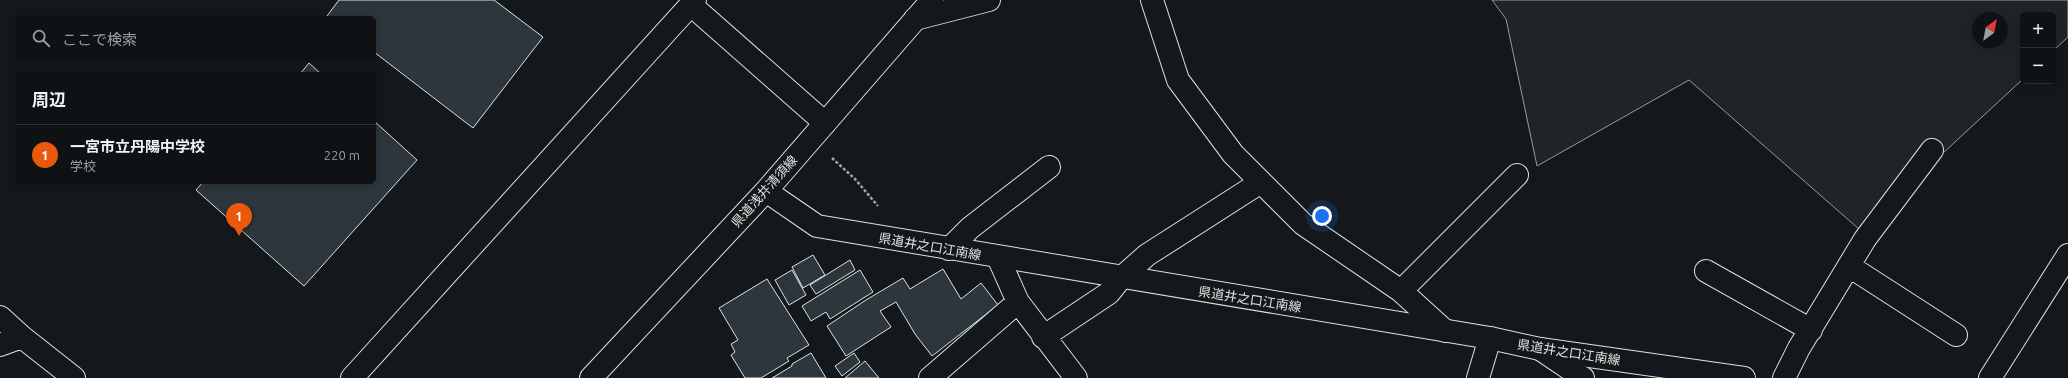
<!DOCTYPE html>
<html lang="ja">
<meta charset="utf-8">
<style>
:root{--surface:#0f1215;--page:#1d2022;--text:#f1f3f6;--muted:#9b9ea0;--line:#2f3234;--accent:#ea580c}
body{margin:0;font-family:Ubuntu,"Noto Sans JP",sans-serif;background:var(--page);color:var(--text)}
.controls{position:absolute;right:12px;top:12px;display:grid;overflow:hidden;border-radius:6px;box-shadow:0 2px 10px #0003}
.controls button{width:36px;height:36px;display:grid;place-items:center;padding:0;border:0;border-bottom:1px solid var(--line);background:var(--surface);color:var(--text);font:20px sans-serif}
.compass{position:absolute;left:1972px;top:12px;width:36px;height:36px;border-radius:50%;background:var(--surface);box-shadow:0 2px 10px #0003;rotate:32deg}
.you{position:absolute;left:1322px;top:216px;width:14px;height:14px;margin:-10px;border:3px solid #fff;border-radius:50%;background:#1a73e8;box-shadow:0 0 0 6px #1a73e833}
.badge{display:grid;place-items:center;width:26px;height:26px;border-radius:50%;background:var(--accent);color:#fff;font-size:13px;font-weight:700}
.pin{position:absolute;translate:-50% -33px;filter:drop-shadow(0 1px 2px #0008)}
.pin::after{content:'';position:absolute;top:21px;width:14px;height:12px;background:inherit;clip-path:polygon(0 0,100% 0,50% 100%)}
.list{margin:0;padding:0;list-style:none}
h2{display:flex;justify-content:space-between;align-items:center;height:52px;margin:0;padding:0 16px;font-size:17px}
h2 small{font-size:13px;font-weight:400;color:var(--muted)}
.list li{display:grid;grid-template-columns:26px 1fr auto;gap:12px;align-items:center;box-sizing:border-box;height:60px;padding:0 16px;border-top:1px solid var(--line)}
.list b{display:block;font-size:15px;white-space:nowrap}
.list p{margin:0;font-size:13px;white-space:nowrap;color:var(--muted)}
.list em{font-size:13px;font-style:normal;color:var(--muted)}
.icon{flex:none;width:22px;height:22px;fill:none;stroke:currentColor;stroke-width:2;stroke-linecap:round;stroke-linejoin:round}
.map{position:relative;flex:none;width:2068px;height:378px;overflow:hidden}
.search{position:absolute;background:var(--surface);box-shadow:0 2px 10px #0003;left:16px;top:16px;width:360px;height:44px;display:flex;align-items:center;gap:10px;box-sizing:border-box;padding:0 14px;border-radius:6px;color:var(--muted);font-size:15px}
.panel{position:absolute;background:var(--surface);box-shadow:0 2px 10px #0003;left:16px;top:72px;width:360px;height:112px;border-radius:6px}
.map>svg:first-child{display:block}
</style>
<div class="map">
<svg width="2068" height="378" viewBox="0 0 2068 378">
<rect width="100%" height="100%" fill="#14181c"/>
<path fill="#202428" stroke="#939e99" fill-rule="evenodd" d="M1492,0H2068V37L2053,51V15H2023V79L1860,230L1689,80L1537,166L1506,19ZM1978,18H2002V42H1978Z"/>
<path fill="#2c363c" stroke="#d8e6dc" d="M339,0H494L543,37L473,128L374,52V18H329L327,16Z
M309,63L321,74H300Z
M374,121L417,160L304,286L196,190L203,182H374Z
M813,255L825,275L803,288L792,267Z
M850,260L855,270L816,294L810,285Z
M943,269L961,299L981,283L998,305L932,356L915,334L896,302L880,311L891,327L846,356L827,326L866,300L903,278L910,289Z
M792,270L806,295L789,305L775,280Z
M860,270L873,292L830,319L826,312L811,321L802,306Z
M767,279L809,345L787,358L789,361L761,378H745L731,355L735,352L731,344L738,340L719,308Z
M811,353L826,378H772L792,366V364Z
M854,353L860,362L842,376L835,366Z
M865,361L879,378H845Z"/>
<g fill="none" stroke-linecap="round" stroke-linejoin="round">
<defs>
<path id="minor" d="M1152,0L1178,80L1233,154L1303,224L1401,291L1445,331
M691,5L825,123
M915,19L989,0
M949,249L970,228L1049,167
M1849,266L1956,335
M1706,271L1811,330
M1401,291L1517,175
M1018,302L1076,378
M0,317L22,337L0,345
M22,337L74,378
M1043,337L1109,293L1121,278L1147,255L1261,182
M1540,349L1583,378
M352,378L695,0
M930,378L1018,302L998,257
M1478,378L1490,338
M1784,378L1799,348L1865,239L1932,150
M1990,378L2068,255"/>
<path id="major" d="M766,191L817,226L1490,338L1540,349L1744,378
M591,378L766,191L932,0"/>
</defs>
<use href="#minor" stroke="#d8e6dc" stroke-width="24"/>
<use href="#major" stroke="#d8e6dc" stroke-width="24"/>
<path stroke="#9da8a2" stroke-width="2.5" stroke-dasharray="3 2" stroke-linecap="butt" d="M832,158L855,179L878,206"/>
<use href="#minor" stroke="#14181c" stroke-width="22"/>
<use href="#major" stroke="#14181c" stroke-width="22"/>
</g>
<g text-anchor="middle" stroke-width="3" stroke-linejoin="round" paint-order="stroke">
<g font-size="13" fill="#d8e6dc" stroke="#14181c">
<text transform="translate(764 191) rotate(-48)" y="5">県道浅井清須線</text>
<text transform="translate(930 246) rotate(10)" y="5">県道井之口江南線</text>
<text transform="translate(1250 299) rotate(9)" y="5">県道井之口江南線</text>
<text transform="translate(1569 352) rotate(9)" y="5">県道井之口江南線</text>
</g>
</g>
</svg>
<div class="controls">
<button>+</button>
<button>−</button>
</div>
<svg class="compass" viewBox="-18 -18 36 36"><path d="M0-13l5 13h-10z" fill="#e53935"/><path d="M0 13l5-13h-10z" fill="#9b9ea0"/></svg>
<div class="you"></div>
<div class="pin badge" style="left:239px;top:236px">1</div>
<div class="search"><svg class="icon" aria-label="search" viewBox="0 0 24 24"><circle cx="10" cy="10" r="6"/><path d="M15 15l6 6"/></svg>ここで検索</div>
<section class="panel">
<h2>周辺<small></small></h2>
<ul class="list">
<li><span class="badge">1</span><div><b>一宮市立丹陽中学校</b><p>学校</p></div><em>220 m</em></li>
</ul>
</section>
</div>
